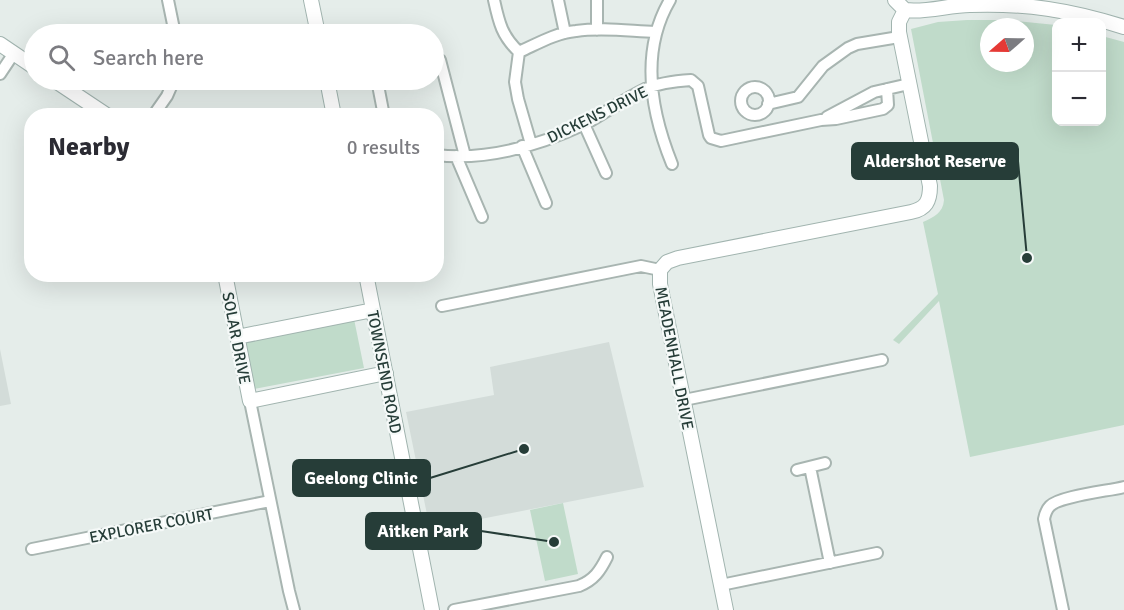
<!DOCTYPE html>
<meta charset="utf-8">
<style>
:root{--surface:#fff;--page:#f7f7f7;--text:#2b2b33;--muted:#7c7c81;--line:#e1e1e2}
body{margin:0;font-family:Signika,sans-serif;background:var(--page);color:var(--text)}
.controls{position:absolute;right:18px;top:18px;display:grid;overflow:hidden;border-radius:12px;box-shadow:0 6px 24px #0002}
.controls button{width:54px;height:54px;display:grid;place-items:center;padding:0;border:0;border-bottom:2px solid var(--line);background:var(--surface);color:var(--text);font:30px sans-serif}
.compass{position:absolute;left:980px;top:18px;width:54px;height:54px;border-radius:50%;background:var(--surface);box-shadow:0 6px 24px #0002;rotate:250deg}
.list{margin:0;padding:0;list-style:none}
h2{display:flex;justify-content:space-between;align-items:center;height:78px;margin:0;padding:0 24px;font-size:26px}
h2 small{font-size:20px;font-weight:400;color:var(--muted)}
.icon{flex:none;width:33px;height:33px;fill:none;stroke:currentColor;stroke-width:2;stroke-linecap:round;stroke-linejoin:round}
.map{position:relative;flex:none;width:1124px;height:610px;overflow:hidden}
.search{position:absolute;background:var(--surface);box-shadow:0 6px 24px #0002;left:24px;top:24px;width:420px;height:66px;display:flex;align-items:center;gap:15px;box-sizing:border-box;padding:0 21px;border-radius:33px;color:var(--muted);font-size:22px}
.panel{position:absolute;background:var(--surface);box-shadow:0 6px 24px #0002;left:24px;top:108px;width:420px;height:174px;border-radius:24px}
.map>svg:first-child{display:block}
</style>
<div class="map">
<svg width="1124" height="610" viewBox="0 0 1124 610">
<rect width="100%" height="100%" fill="#e5edea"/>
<path fill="#d3dcd9" d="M609,342L644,487L430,529L406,412L494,395L490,367Z
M0,349L11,404L0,406Z"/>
<path fill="#c0dbca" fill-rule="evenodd" d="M967,20H1005L1056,25V122H1102V36L1124,42V425L970,457L939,301L899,344L893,340L938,294L923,222C934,217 943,213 944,200L911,29L938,22ZM989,27H1025V63H989Z
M354,319L364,368L254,389L245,341Z
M563,503L578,574L545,581L530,510Z"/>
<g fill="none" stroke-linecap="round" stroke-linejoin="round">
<defs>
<path id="street" d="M168,0L175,34
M494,0C499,23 502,36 519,52
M558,0L565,33
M670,0C640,51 651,112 672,164
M597,30V0
M440,60L465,156
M0,74L14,53
M377,80L384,116
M741 101a14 14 0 1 1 28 0a14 14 0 1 1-28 0Z
M768,104L798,97L823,66L848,48L857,44L899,37
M153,116L167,96L174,80
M827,117L874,92L909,84
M584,124L606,173
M531,144L518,99L515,82L519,52C537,44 555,33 576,31C602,27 629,31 655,32
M522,146L546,203
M436,155C486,161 540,145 585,124C605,113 624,99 645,89C659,83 676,81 691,80L698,86L709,135L711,138L721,141L821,120L836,119L883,109L888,105L887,89
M456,156L482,217
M442,306L641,266L660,270
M684,400L882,360
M250,401L289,591L294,610
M810,467L830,563
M797,470L825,463
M32,549L270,501
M721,585L877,553
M454,610L579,586C594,580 600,571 607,557
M1063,610L1044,519C1045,514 1046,510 1050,506C1060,496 1108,491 1124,487"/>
<path id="secondary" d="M311,0L318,34
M895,0L905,10
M905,10C926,13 949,5 970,5C1026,3 1070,10 1124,27
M0,44L34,67
M54,80L108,116
M327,80L334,116
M225,274L250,401L386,373
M366,274L432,610
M237,337L373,310
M726,610L660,284V270L667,262L678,258L911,212C926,209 930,201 930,186L899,32V22L905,10"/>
</defs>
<use href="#street" stroke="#a8b5b1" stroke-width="14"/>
<use href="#secondary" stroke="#a1b4af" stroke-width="16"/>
<use href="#street" stroke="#fff" stroke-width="10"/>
<use href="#secondary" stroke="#fff" stroke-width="14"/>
</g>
<g text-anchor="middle" stroke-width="4.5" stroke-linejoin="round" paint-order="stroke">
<g font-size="16" fill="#263d38" stroke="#f5f9f8">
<text transform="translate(597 114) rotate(-26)" y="6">DICKENS DRIVE</text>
<text transform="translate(237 338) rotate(79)" y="6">SOLAR DRIVE</text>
<text transform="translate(675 358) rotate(79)" y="6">MEADENHALL DRIVE</text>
<text transform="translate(385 372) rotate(79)" y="6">TOWNSEND ROAD</text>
<text transform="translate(151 525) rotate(-11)" y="6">EXPLORER COURT</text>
</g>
</g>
<path fill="none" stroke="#263d38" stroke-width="2" d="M1027 258L1018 161M524 449L430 478M554 542L481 531"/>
<g fill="#263d38" stroke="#f5f9f8" stroke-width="2">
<circle cx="1027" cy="258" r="6"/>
<circle cx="524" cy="449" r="6"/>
<circle cx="554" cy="542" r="6"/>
</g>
<g fill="#263d38" stroke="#263d38" stroke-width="2">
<rect x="852" y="143" width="166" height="36" rx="6"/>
<rect x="293" y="460" width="137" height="36" rx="6"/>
<rect x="366" y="513" width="115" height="36" rx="6"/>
</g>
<g font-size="18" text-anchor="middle" font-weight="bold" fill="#fff">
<text x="935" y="167">Aldershot Reserve</text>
<text x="361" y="484">Geelong Clinic</text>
<text x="423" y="537">Aitken Park</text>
</g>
</svg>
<div class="controls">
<button>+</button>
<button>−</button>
</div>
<svg class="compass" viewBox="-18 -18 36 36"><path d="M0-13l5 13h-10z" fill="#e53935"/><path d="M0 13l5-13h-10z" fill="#7c7c81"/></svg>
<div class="search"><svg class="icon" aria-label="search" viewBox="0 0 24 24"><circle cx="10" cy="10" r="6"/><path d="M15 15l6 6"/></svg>Search here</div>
<section class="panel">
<h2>Nearby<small>0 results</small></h2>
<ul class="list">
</ul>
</section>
</div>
